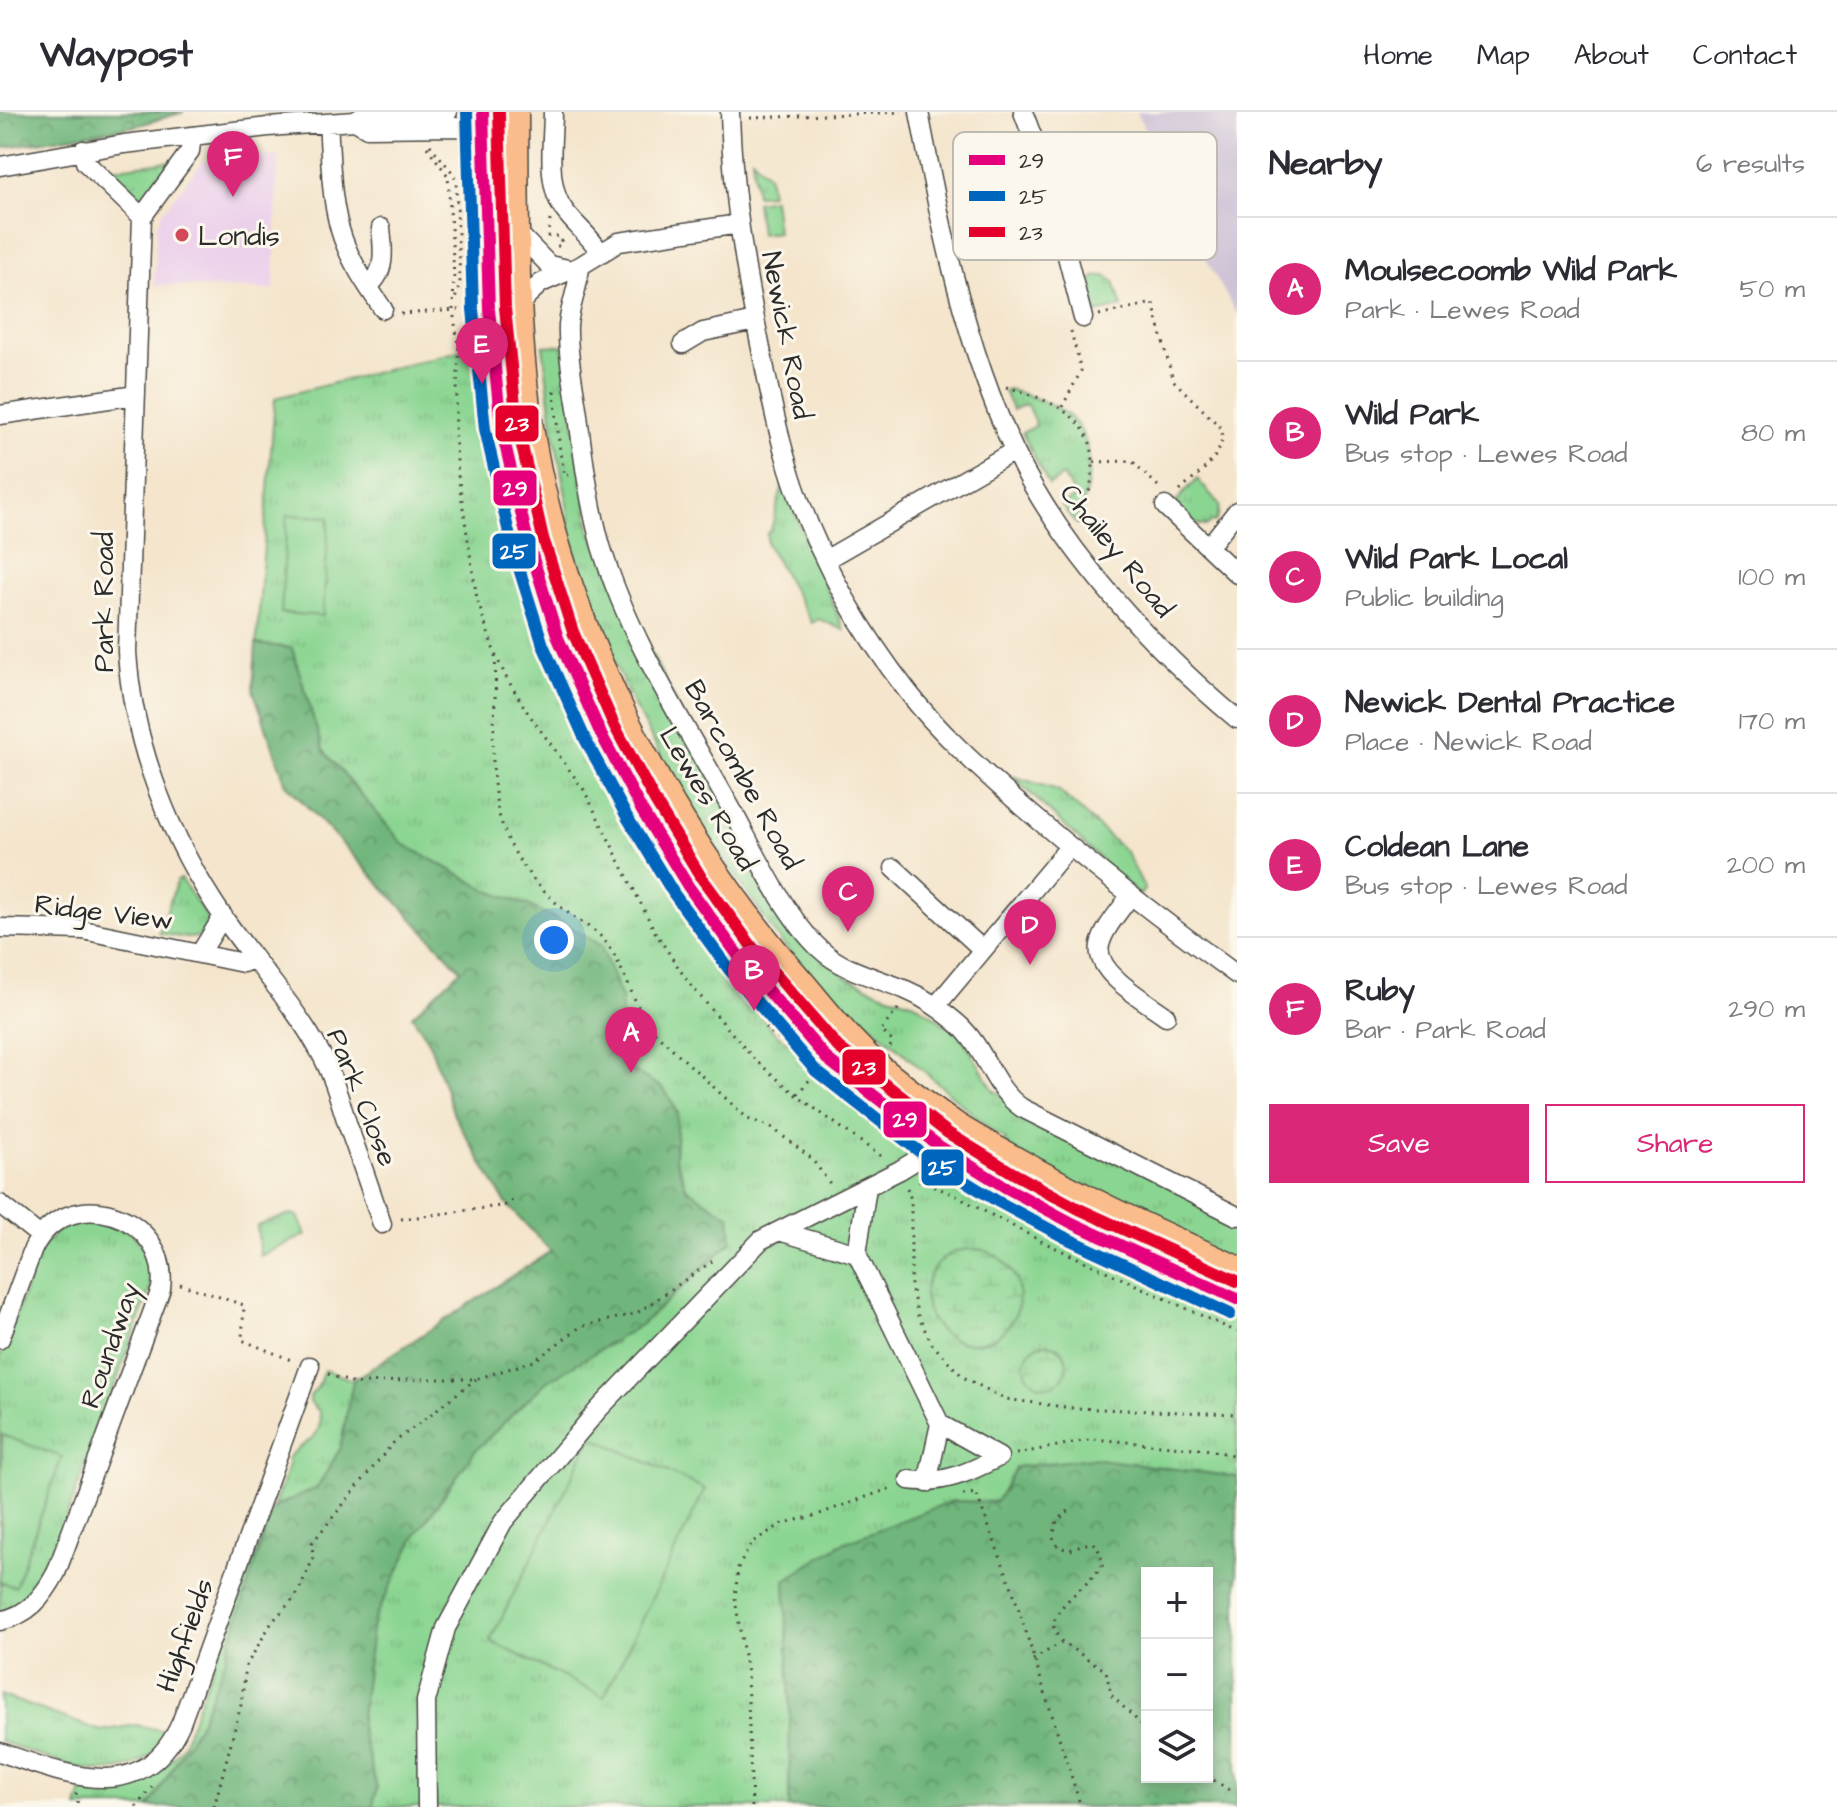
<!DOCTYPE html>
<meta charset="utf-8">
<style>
:root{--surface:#fff;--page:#f2f2f3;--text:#2b2b33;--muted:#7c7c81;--line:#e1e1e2;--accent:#db2777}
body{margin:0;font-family:"Architects Daughter",sans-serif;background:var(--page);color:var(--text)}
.controls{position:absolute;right:24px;bottom:24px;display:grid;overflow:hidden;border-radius:0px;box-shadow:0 4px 12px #0003}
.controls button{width:72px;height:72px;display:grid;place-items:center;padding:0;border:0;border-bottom:2px solid var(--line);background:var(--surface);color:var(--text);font:40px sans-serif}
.you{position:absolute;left:554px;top:828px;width:28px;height:28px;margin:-20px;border:6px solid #fff;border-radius:50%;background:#1a73e8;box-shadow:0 0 0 12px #1a73e833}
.badge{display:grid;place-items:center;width:52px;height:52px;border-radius:50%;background:var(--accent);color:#fff;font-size:26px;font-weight:700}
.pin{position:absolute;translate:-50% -66px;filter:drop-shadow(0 2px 4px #0008)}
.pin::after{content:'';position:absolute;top:42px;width:28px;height:24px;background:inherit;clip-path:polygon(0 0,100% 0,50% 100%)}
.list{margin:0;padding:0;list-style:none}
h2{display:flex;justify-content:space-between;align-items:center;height:104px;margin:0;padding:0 32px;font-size:34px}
h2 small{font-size:26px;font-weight:400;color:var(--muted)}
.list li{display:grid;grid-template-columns:52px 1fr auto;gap:24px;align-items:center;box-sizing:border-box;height:144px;padding:0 32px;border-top:2px solid var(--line)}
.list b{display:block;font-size:30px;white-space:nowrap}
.list p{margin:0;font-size:26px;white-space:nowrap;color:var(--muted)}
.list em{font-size:26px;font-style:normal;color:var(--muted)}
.actions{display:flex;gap:16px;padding:24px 32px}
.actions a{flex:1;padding:18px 0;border:2px solid var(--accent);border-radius:0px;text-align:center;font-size:28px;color:var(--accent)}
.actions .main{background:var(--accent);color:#fff}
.icon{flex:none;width:44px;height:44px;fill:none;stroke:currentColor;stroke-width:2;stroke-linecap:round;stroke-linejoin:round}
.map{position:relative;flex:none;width:1237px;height:1695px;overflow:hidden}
header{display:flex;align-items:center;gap:48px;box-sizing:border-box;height:112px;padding:0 40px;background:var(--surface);border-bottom:2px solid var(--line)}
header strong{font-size:38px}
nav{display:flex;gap:44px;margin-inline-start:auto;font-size:28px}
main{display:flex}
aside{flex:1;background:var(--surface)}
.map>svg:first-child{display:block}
</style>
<header>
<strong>Waypost</strong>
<nav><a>Home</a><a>Map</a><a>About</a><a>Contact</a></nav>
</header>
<main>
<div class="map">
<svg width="1237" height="1695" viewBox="0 0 1237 1695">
<defs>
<pattern id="grass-tufts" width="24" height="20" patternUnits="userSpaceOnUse" patternTransform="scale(2)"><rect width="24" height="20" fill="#8bd592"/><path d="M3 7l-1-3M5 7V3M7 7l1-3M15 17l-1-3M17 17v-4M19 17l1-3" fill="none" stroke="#78b77e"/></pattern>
<pattern id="forest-crowns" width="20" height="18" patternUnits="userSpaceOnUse" patternTransform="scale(2)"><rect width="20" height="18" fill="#70b67c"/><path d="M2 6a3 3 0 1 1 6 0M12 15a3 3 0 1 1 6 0" fill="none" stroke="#5c9466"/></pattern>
<pattern id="wetland-marsh" width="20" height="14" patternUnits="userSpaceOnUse" patternTransform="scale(2)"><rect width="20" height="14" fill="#8bd592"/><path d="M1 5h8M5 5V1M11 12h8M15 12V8" fill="none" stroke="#78b77e"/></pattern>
</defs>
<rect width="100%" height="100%" fill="#fbf7ec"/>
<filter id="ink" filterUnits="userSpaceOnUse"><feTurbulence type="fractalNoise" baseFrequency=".0125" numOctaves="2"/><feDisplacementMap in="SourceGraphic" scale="16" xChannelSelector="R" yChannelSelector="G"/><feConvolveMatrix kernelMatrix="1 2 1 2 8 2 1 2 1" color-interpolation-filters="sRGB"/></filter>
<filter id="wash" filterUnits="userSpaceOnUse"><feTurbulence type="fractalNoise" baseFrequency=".006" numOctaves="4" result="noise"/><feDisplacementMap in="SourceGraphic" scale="32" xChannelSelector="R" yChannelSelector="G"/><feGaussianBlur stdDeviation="1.8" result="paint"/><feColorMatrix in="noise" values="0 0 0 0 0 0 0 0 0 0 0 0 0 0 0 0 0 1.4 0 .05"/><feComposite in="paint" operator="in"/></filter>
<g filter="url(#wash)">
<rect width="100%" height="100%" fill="#f4e5cc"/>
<path fill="#ecd1eb" d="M278,43L274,178L154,173L157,110L161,108V102L202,50Z"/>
<path fill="#cbbfd5" d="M1137,0H1237V203L1188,114Z"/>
<path fill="url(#grass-tufts)" stroke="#5b805e" stroke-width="2" fill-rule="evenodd" d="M752,46L768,63L771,82L756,83Z
M176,48L146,85C128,88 116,69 104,58Z
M773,87L777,120L760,122L756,90Z
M1097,164H1105L1114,169L1122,195L1091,202C1088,187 1081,173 1097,164Z
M563,233L590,418L773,785L845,864L877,879L915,891L961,923L994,979L1237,1110V1695H77L84,1672C132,1677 150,1675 182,1635L289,1353L287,1347C303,1327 324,1331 319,1299L310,1290V1284L317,1276L324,1258L353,1268L551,1139L505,1090L455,1005L428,927L412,904L461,858L286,672L253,577L275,286L471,236L485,330L499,364L550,539L591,630L626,696L678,782L732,855L752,894L774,920L817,953L845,986L948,1079L989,1038L994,1040L1006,1028L983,1011L874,915L829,885L778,826L691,698L634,594L606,532L578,450L571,425L566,383L554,321L543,234ZM1147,1461H1207V1665H1147Z
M1008,277C1025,283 1045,288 1061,298C1100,323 1092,374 1075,411L1062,394L1076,384L1063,364L1049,373L1022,321L1036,314L1027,292L1012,298L1004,279Z
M1197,367L1220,393L1217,408L1205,414L1194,411L1174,392Z
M783,372L844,518L819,507L812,511L767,432V421L771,418Z
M1012,664L1058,678L1126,740L1145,777L1139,784Z
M181,767L209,809C204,835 178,824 159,821L177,769Z
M291,1102L298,1104L306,1123L260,1144L257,1114Z
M90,1106C100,1109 114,1110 123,1115C142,1127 153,1150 152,1172L47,1458C35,1480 24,1492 0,1500V1247L39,1139L62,1114Z
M0,1583L101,1619L137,1613L165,1619L168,1626C121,1686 58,1649 0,1629Z"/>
<path fill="url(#forest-crowns)" stroke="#4e7054" stroke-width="2" fill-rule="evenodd" d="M0,0H184L136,14L0,36Z
M256,532L292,536L323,638L403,732L489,779L528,793L564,811L601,834L622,889L619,950L664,977L678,1000L675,1045L687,1077L730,1104L732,1129L641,1213L546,1270L475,1339L416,1423L373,1510L360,1614L377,1675L373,1695H149L200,1610L223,1554L272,1396L317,1376L340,1337L353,1268L551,1139L505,1090L455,1005L428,927L412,904L461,858L286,672L253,577Z
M1091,1346L1237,1365V1695H789L790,1595L785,1468L841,1432L952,1389L996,1390L1016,1355ZM1147,1461H1207V1665H1147Z"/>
<path fill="url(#wetland-marsh)" stroke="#5b805e" stroke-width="2" d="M925 1184a47 47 0 1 1 94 0a47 47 0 1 1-94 0Z
M1025 1253a21 21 0 1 1 42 0a21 21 0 1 1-42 0Z"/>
<path fill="#8bd592" stroke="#5b805e" stroke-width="2" d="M287,403L329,405L323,504L281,501Z
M2,1323L62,1345L15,1475L0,1470Z
M592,1325L705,1377L604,1585L490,1529Z"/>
</g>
<g filter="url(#ink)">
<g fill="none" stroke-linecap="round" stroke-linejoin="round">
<defs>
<path id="minor" d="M553,0C553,30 545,72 564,98C575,113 590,124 600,140
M730,0C732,75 743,148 758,222C766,261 773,301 784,340C808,427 852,508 908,580C938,619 977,654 1014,687C1086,750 1160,807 1237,863
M919,0C940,112 965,234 1014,338C1061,437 1153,537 1237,607
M1023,0L1044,55L1083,206
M355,9L367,16L455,15L516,17
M328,11C331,49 330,91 343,127C352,152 368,175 383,197
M192,24L190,39L142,105L127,540C133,634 171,729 224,806C255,851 294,892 320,940C333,963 340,989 348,1014C360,1047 371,1079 382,1112
M83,38L85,50L142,105
M0,54L124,32L268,15L355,9L368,1L448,0
M517,120L549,153L568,157
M580,154C579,174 570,193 568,213C567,243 574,274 578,303C583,347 589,391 601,434C628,524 681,607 727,689C753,735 782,801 820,837C843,859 878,866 906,878C925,886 942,898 957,911C987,937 991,975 1022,996L1237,1104
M368,174C387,161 383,136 381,116
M520,197L527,184L541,171L580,154L619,130L739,112
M683,232L703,220L755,209
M0,303L136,283
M1165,394L1237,462
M1210,433L1237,399
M825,448L1014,339
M894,756L983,838
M1130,784C1120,799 1104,816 1100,833C1094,861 1146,889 1166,904
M0,816L83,818L243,851L254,846
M201,840L223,804
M936,894L1069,735
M0,1092L40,1124
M779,1119L857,1142L940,1312
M857,1142L867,1075
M0,1227L33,1137C66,1068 171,1102 161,1177L56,1461C43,1485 29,1503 0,1509
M909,1368C942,1373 970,1360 999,1345L940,1312L927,1371
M0,1640C69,1664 143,1695 181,1611L310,1254
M427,1695L426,1589L446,1516L503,1410L598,1298L761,1128L900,1058L939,1034L945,1027"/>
<path id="major" d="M483,0L489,197L501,315L528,430L558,526L600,620L641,697L688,774L740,846L827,947L939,1034L1005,1075L1072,1111L1237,1187
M516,0C517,100 515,202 529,302C559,510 666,715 804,872C827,899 851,930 879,954C903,974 929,993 955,1012C973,1024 993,1034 1012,1045C1085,1087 1161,1121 1237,1156"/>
</defs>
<use href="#minor" stroke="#494743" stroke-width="21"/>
<use href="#major" stroke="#494743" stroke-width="27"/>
<path stroke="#494743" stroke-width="3" stroke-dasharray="2 6" stroke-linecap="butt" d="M750,6L902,0
M430,33L452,60L456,69L460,172L455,187
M427,35L448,64L454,164L453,198L459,239L455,321L458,363L477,487L495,542L506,565L528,601L584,678L655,820L688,870L754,947L796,983L882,1045
M550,108L548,124L561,125V134H556
M401,202L470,197
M1099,203L1153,191L1173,268L1221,316C1229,342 1196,363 1179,380
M1006,275C1086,297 1113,329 1078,411
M554,279L560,340L565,364L568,363
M1062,295L1081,259L1071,219
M1094,350L1132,349L1160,376
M495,544C498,594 487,648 498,698C508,742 539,780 575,806C587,814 600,821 608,833C625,859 633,889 649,915L748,1007L771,1015L811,1046L831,1073
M769,910L764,914L783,931
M890,935L893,930L881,918L899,896
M797,982L813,964
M919,1068L952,1082L1041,1129L1237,1220
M907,1076L911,1087V1175L918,1204L932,1232L963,1265L1005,1287L1072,1296L1237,1302
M401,1107L507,1093L513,1087
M180,1172L244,1193L242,1228L291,1248
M328,1262L354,1272L423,1267H476L534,1249L580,1215L637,1201L714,1148
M1016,1342L1093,1327L1205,1337L1237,1344
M963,1383L976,1381L1011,1473L1081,1695
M1062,1530C1057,1523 1051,1516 1055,1507C1061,1489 1091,1471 1102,1454L1101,1443L1095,1432H1083L1070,1438L1058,1435L1053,1425L1057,1409L1073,1395
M1033,1548L1062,1530L1106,1559L1111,1583L1143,1614H1147
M1207,1664L1231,1679
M76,1681L78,1695
M136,1695L156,1670
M214,1695L241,1593L246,1554L272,1510L296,1484L313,1447L312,1431L392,1332L476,1267
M752,1695L747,1562L735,1487L738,1456L752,1430L784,1411L814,1404L891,1376"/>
<use href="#minor" stroke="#fff" stroke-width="18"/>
<use href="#major" stroke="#f9bc8a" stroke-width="24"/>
<defs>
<path id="bus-1" d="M483,0L489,197L501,315L528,430L558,526L600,620L641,697L688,774L740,846L827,947L939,1034L1005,1075L1072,1111L1237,1187"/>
<path id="bus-2" d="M467,0L473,197L485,317L512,434L543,533L585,627L627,705L674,782L728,856L816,959L929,1047L997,1089L1064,1125L1230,1202"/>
<path id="bus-3" d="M499,0L505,196L517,312L543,426L573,520L614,613L655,689L701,765L753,836L838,935L948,1021L1013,1061L1079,1097L1237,1169"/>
</defs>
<use href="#bus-1" stroke="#fbf7ec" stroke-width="18"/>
<use href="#bus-2" stroke="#fbf7ec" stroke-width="18"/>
<use href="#bus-3" stroke="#fbf7ec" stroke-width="18"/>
<use href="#bus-1" stroke="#e5007d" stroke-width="12"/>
<use href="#bus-2" stroke="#0065bd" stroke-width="12"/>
<use href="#bus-3" stroke="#e4002b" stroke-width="12"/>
</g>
</g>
<circle fill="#d1495b" stroke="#fbf7ec" stroke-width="3" cx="182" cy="123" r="8"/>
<g text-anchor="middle" stroke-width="6" stroke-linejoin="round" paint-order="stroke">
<g font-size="28" fill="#2b2b2b" stroke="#fbf7ec" text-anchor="start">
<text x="198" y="133">Londis</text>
</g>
<g font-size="28" fill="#2b2b2b" stroke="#fbf7ec">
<text transform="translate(788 223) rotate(79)" y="10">Newick Road</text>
<text transform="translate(1118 438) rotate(51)" y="10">Chailey Road</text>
<text transform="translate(103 490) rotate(-90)" y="10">Park Road</text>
<text transform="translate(744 662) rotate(61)" y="10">Barcombe Road</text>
<text transform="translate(709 686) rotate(59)" y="10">Lewes Road</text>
<text transform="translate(104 799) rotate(7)" y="10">Ridge View</text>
<text transform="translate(363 985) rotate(68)" y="10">Park Close</text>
<text transform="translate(109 1233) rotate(-71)" y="10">Roundway</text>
<text transform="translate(184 1523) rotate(-70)" y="10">Highfields</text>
</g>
</g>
<rect x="953" y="20" width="264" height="128" rx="12" fill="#fbf7ec" stroke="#bdbab2" stroke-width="2"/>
<rect x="969" y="43" width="36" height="10" fill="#e5007d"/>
<rect x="969" y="79" width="36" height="10" fill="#0065bd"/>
<rect x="969" y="115" width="36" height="10" fill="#e4002b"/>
<g font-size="22" fill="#2b2b2b">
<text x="1019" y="56">29</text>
<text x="1019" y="92">25</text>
<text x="1019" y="128">23</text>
</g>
<g stroke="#fbf7ec" stroke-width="3">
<rect x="494" y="292" width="46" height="39" rx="8" fill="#e4002b"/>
<rect x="492" y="357" width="46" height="38" rx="8" fill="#e5007d"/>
<rect x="491" y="420" width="46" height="38" rx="8" fill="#0065bd"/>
<rect x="841" y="936" width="46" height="38" rx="8" fill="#e4002b"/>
<rect x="882" y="988" width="46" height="39" rx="8" fill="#e5007d"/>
<rect x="920" y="1036" width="45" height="39" rx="8" fill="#0065bd"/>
</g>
<g font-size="22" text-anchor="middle" font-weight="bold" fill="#fff">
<text x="517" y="319">23</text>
<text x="515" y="384">29</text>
<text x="514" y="447">25</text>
<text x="864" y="963">23</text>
<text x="905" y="1015">29</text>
<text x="942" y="1063">25</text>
</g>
</svg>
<div class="controls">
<button>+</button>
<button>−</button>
<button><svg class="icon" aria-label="layers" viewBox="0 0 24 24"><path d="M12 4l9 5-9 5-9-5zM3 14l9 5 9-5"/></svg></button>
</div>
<div class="you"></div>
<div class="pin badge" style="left:631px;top:961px">A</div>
<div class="pin badge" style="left:754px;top:899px">B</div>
<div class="pin badge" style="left:848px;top:820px">C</div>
<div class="pin badge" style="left:1030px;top:853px">D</div>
<div class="pin badge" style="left:482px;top:272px">E</div>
<div class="pin badge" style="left:233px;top:85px">F</div>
</div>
<aside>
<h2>Nearby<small>6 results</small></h2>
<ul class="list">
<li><span class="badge">A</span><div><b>Moulsecoomb Wild Park</b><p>Park · Lewes Road</p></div><em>50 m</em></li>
<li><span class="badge">B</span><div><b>Wild Park</b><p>Bus stop · Lewes Road</p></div><em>80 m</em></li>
<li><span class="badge">C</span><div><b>Wild Park Local</b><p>Public building</p></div><em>100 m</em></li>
<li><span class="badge">D</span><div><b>Newick Dental Practice</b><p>Place · Newick Road</p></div><em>170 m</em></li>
<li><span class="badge">E</span><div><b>Coldean Lane</b><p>Bus stop · Lewes Road</p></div><em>200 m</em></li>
<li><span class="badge">F</span><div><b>Ruby</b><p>Bar · Park Road</p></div><em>290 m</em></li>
</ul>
<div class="actions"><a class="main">Save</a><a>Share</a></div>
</aside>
</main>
